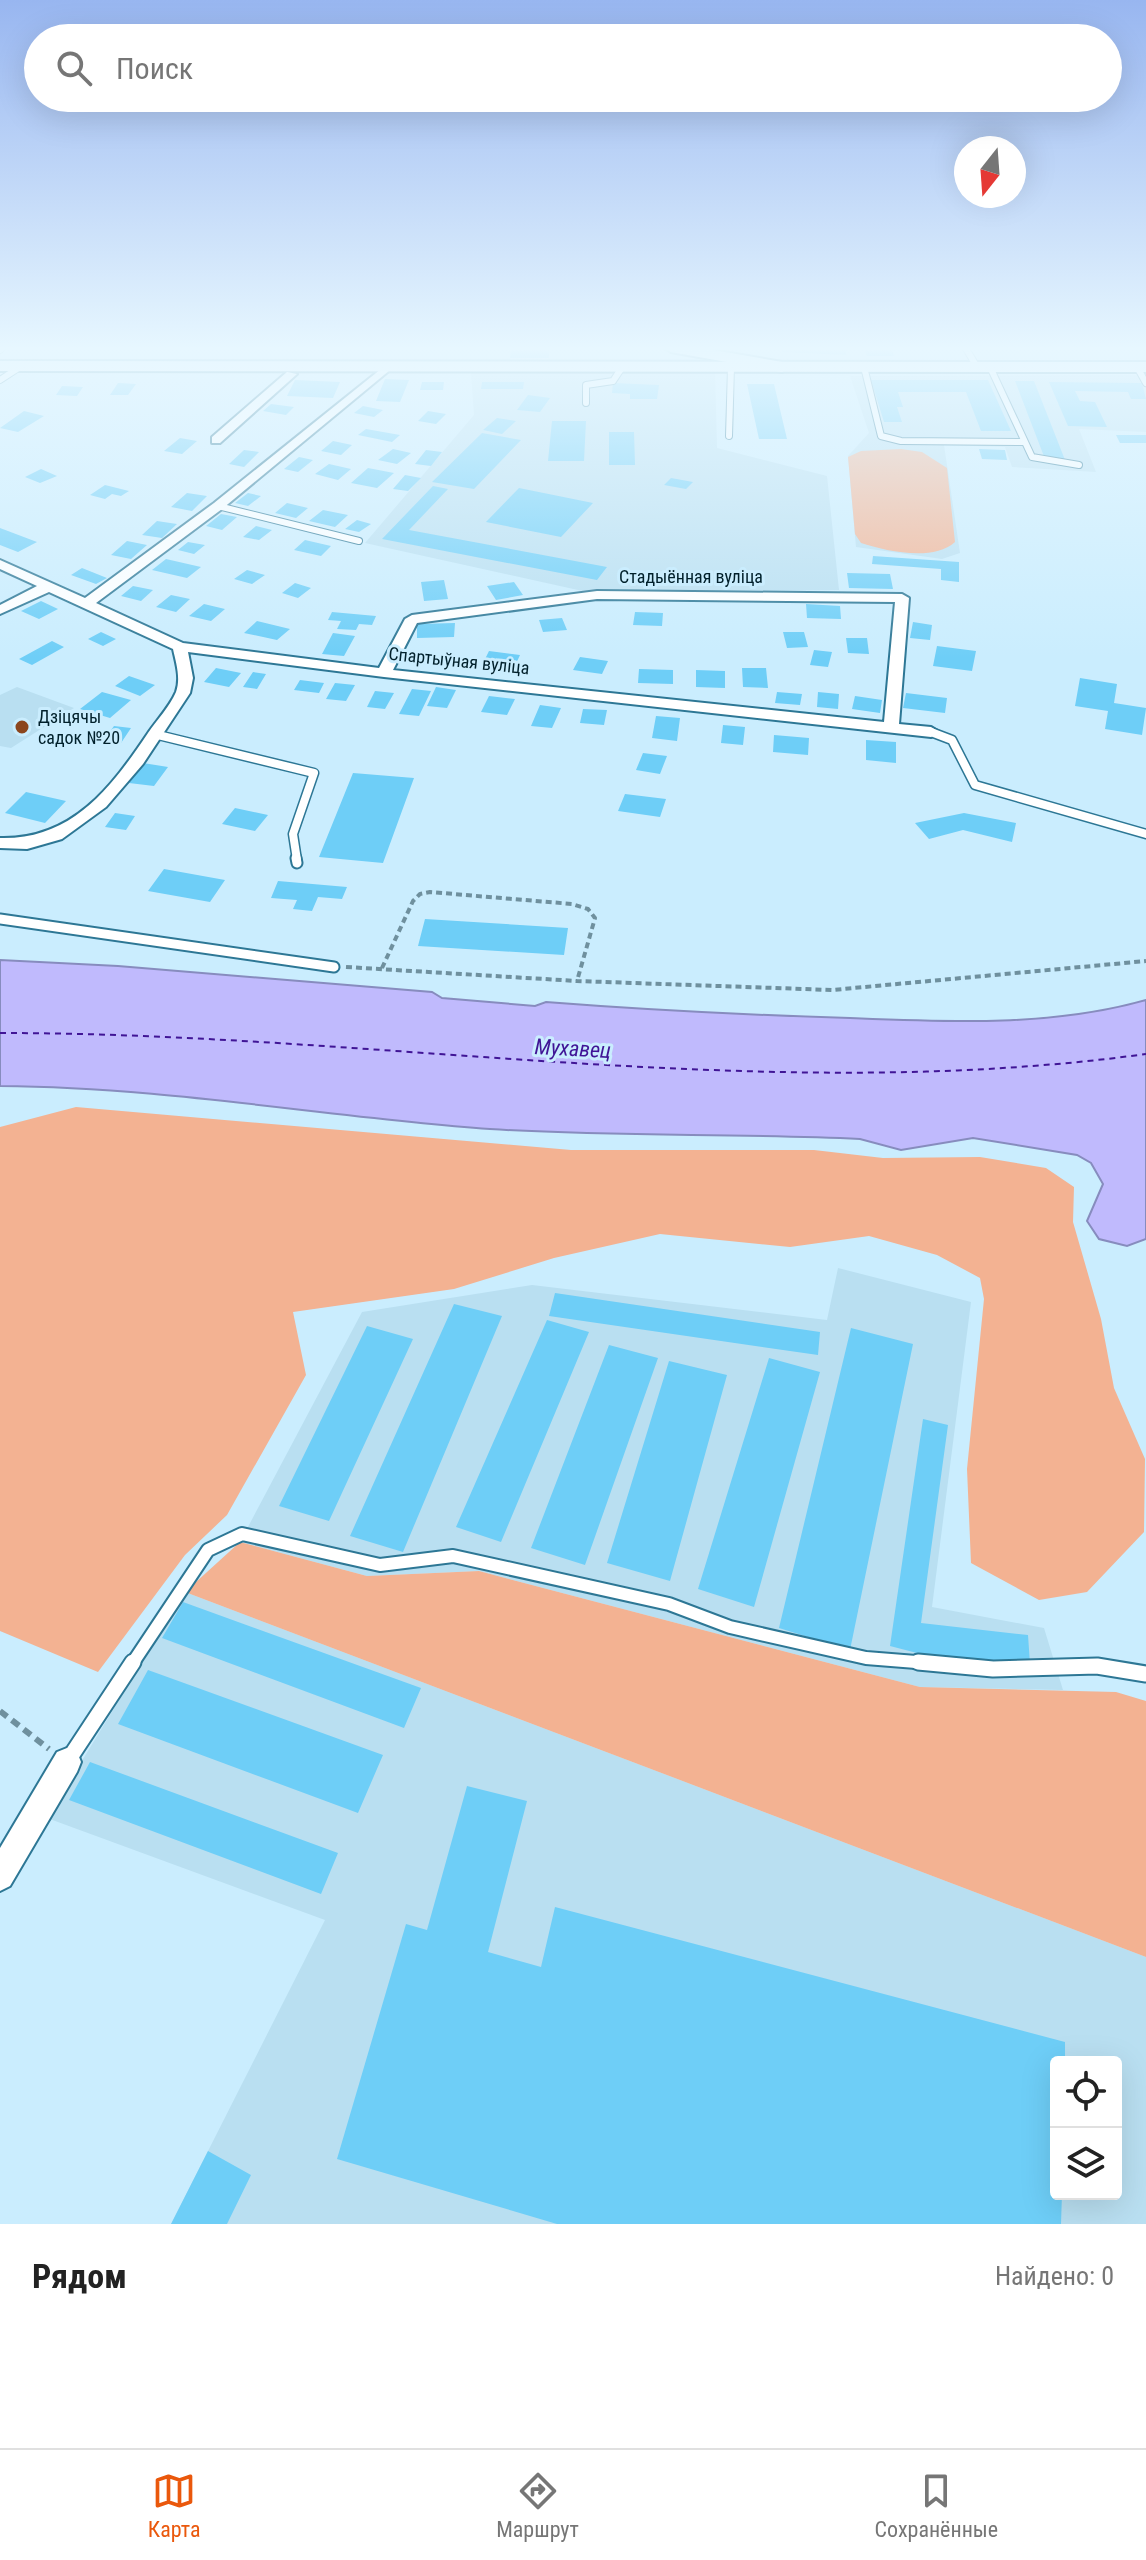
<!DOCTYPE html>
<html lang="ru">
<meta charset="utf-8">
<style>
:root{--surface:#fff;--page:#f6f6f6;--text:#222;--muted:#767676;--line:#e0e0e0;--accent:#ea580c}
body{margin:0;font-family:"Roboto Condensed",sans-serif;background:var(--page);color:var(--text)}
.controls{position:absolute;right:24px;bottom:24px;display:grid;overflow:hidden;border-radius:8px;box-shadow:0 8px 32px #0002}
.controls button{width:72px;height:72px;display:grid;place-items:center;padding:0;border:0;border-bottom:2px solid var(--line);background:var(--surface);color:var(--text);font:40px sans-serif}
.compass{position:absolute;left:954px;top:136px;width:72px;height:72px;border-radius:50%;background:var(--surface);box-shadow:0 8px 32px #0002;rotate:197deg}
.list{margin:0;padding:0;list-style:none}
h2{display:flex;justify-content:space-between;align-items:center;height:104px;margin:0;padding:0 32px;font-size:34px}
h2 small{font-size:26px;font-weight:400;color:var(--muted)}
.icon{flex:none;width:44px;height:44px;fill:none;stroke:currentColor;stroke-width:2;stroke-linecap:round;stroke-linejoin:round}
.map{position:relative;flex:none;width:1146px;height:2224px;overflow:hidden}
.search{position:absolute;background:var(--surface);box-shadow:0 8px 32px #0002;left:24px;right:24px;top:24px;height:88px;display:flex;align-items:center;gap:20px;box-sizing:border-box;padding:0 28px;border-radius:44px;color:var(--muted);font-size:30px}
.sheet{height:224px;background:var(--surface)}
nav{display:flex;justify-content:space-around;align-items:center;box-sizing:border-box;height:112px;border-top:2px solid var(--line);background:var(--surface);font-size:22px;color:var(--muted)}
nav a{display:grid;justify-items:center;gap:4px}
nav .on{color:var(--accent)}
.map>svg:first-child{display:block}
</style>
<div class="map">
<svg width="1146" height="2224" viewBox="0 0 1146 2224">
<rect width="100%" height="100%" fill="#caedfe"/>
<path fill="#b9dff1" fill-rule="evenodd" d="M715,368L717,448L827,476L839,590L587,592L365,543L474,415L471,373Z
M1146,375V432L1079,429L1096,472L1012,467L1005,447L944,445L960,553L942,559L856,547L848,456L869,433L850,376Z
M17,687L74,708L11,748L0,746V695Z
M838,1268L971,1302L932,1607L1044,1628L1063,1690L920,1687L479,1571L367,1576L240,1542L362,1312L532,1285L827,1320Z
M185,1592L1146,1957V2224H171L325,1920L47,1818ZM1056,2062H1116V2194H1056Z"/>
<path fill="#f3b292" d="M901,449L922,452L947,468L955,542C933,562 886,551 861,543L855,534L848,457L861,451Z
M76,1107L571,1150H814L883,1158L980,1157L1046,1168L1074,1187L1073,1222L1101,1319L1114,1388L1145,1459L1144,1532L1087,1592L1039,1600L971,1563L967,1469L984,1299L980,1278L937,1255L869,1236L790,1247L660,1234L554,1258L454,1289L293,1312L306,1375L227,1515L185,1555L98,1672L0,1631V1127Z
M240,1542L367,1576L479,1571L920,1687L1116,1692L1146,1701V1957L185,1592Z"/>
<path fill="#c0bafd" stroke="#878cbe" stroke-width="2" d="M0,960L118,966L432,992L442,998L535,1006L546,1002C648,1010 749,1015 850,1018C947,1022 1052,1027 1146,1000V1239L1127,1246L1099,1239L1087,1221L1103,1184L1091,1163L1077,1155L973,1138L901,1150L860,1139C737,1133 613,1137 490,1129C326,1117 165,1087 0,1086Z"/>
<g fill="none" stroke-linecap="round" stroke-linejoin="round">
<path stroke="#401596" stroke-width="2" stroke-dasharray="6 5" stroke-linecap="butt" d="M0,1033C381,1033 766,1106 1146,1054"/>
</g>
<path fill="#6ecef7" d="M523,347H549V358H510L511,351H523Z
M783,347H846V355L782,352Z
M875,347H891L894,356H867L865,351H876Z
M385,379L409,380L400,402L376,401Z
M295,380L340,382L333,398L287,396Z
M871,380H988L1011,431H981L966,392H898L903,407H897L902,422H884Z
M1015,381H1034L1065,460L1045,459Z
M422,382H444L443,390H420Z
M482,382H524L523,389H481Z
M1049,382L1142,383L1146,399H1131L1128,392L1075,391L1080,401L1095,402L1107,427L1068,426Z
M118,383L136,384L128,395H110Z
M613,383L659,385L657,399H630V394L612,393Z
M747,384H774L787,439H759Z
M62,386L83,387L77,396L56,395Z
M528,395L550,398L540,412L517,410Z
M271,404L294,407L286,415L263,411Z
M363,406L383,410L374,417L354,413Z
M24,411L44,416L18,432L0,428Z
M428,411L446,414L436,424L418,421Z
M497,418L516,421L502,434L483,430Z
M552,421H586L584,461H548Z
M366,429L400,435L392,442L358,435Z
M609,432H634L635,465H609Z
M482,433L521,440L474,489L432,482Z
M1116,435H1146V443H1120Z
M180,438L197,441L182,454L164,451Z
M333,441L352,445L341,455L321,451Z
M393,449L411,453L397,464L378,460Z
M979,449L1005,450L1007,460L982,459Z
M244,450L259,452L244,467L229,464Z
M426,450L442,452L431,466L415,464Z
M299,457L313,460L298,472L284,469Z
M329,464L351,469L338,480L315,474Z
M368,468L394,473L377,488L351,483Z
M41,469L57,476L40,483L25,477Z
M405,475L421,478L408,491L393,489Z
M671,478L693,482L686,489L664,485Z
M105,485L129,491L121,496L112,494L105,499L90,495Z
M433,486L448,489L409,530L607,567L597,580L382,539Z
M519,488L593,503L561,537L486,522Z
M187,493L207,496L192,511L171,507Z
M248,493L261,496L248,506L235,503Z
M287,503L308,508L296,518L275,513Z
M323,510L348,515L335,527L309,521Z
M221,514L237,517L222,530L206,526Z
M357,520L371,524L359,532L345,529Z
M157,521L177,524L162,538L142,535Z
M256,526L272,530L259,540L243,537Z
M0,528L37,542L18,552L0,545Z
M305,540L331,546L321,556L294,550Z
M127,541L147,545L131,559L111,555Z
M188,542L205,545L194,554L178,550Z
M873,556L959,562V582L941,580V569L872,564Z
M166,559L201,567L187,578L152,570Z
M82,568L107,578L96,584L71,575Z
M247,570L265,575L252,584L234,579Z
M847,573L890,574L893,589L849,588Z
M444,580L448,599L424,601L421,582Z
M514,582L523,595L496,600L487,586Z
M295,583L311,588L298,598L282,593Z
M133,586L153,590L141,601L121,596Z
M171,595L190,599L176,612L156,607Z
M41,601L58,609L39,619L21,611Z
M204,604L225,609L211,621L189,616Z
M806,604L840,606L841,619L807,618Z
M332,612L376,616L372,625L359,624L356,630L337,629L341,621L328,620Z
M635,612L663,613L662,626L633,625Z
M562,618L567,630L543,632L539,620Z
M257,621L290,629L277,640L244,633Z
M913,622L932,625L930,640L910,638Z
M455,623L454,637L417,638V624Z
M101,632L116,639L103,646L88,639Z
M783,632H804L808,647L787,648Z
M333,633L355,636L344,656L322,654Z
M846,638H867L869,654L848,653Z
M52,641L64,647L32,665L19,659Z
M937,646L976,651L972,671L933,666Z
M814,650L832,652L828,667L810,665Z
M415,651L437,654L431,665L408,662Z
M489,651L520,655L514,668L483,663Z
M580,657L608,661L602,674L573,670Z
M216,668L241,673L229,687L204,682Z
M742,668H766L768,688L743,687Z
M639,669L673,670V684L638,683Z
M696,670L725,671V688L696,687Z
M253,672L266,674L257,689L243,687Z
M129,676L155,685L140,696L115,686Z
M1080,678L1117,684L1114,703L1146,708L1142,735L1105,729L1108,711L1075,706Z
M300,680L324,683L319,693L294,690Z
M335,683L355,685L346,701L326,699Z
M436,687L456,690L447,708L427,706Z
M412,689L431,691L419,716L399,714Z
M375,691L394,693L385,709L367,707Z
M102,692L131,700L110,718L80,709Z
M777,692L802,694L800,705L775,703Z
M818,692L839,694L838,709L817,707Z
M906,693L947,698L945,713L903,708Z
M489,696L515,699L507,715L481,712Z
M855,696L882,700L880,713L852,709Z
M540,705L561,708L552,728L531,726Z
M583,709L607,710L604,725L580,723Z
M656,716L680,718L677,741L652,738Z
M723,725L745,727L743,745L721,743Z
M114,726L131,728L121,743L103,741Z
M774,735L809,738L808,755L773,752Z
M866,740L896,742V763L866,760Z
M643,753L667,756L660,774L636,770Z
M143,763L168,767L154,786L129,783Z
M353,773L414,778L383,863L319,857Z
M26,792L66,801L45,823L5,813Z
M625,794L666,799L660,817L618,811Z
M235,808L268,815L255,831L222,824Z
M115,813L135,816L126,830L105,827Z
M964,813L1016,823L1012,842L963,830L929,839L915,823Z
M164,869L225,880L210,902L148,891Z
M278,881L347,887L342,899L318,897L312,911L293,909L297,900L271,898Z
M425,919L568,928L564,955L418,946Z
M555,1293L820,1332L818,1355L549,1316Z
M454,1304L502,1316L403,1552L350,1536Z
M547,1320L589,1332L501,1542L456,1527Z
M367,1326L413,1339L329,1521L279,1506Z
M851,1328L913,1344L850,1650L779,1628Z
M609,1345L658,1358L585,1565L531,1548Z
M769,1358L820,1372L754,1607L698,1589Z
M669,1361L727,1375L670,1581L607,1563Z
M923,1419L948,1425L921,1623L1028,1635L1030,1664L917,1653L890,1646Z
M183,1602L421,1688L404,1728L162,1638Z
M148,1670L383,1755L358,1813L118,1724Z
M90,1762L338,1853L321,1894L69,1800Z
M467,1786L527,1801L488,1952L541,1967L555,1907L1065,2042V2062H1056V2194H1062L1061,2224H557L337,2159L406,1924L427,1930Z
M208,2151L251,2175L227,2224H171Z"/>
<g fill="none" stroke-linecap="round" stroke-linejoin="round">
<defs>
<path id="service-far4" d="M965,347L977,367
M0,350L3,347
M864,367L881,436L901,441L1022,442
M990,367L1032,457L1079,465
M1137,367L1146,383
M0,380L20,367
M586,403V385L613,381L623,366
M729,436L731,367
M218,506L359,541"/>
<path id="service-far3" d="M931,732L952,740L975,785L1146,834
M154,734L314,773L293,834L297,860"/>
<path id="service-far2" d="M296,858L297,863
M0,919L334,967"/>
<path id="service-far1" d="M132,1664L208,1550L242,1534L380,1565L453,1556L669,1604L730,1627L866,1658L941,1664"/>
<path id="service" d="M918,1662L993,1669L1097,1666L1146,1674
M67,1762L133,1662"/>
<path id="minor" d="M386,365L390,366V370L222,509L96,603L183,643L379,668L405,619L412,615L597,591L902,594L909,598L899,724L931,727L939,732L931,737L384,677L188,652L193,678L190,693L143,764L106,807L62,839L27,849L0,848V838C72,840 111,788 148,733C157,720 170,706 176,692C181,678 176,663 173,649L49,592L0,614V605L37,586L0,569V560L85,598L214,503ZM597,599L895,602L884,722L393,670L417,623Z
M287,372L297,374L220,443H212V437Z
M67,1748L77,1752L81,1762L77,1772L10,1886L0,1891V1848L57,1752Z"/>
<path id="secondary" d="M663,347H696L782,362L790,367L782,372L671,352Z"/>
<path id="primary" d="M0,361L1146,362V372L0,371Z"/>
</defs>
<use href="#service-far4" stroke="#2d7795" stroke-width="8"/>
<use href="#service-far3" stroke="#2d7795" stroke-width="11"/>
<use href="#service-far2" stroke="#2d7795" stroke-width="13"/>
<use href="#service-far1" stroke="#2d7795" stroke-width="16"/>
<use href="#service" stroke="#2d7795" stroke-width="19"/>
<use href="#minor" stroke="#2d7795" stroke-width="4"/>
<use href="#secondary" stroke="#2d7795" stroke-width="4"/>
<use href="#primary" stroke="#2d7795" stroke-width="4"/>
<path stroke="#6f909e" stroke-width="2" stroke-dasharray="4 2" stroke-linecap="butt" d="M621,347L630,349"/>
<path stroke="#6f909e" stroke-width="4" stroke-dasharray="6 4" stroke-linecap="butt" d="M346,967L577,981L832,990L1146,961
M382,968L413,901L420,894L430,892L572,904L588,909L595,918L577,981"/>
<path stroke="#6f909e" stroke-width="6" stroke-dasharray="9 6" stroke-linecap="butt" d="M0,1711L49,1749"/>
<use href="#service-far4" stroke="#fff" stroke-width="6"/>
<use href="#service-far3" stroke="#fff" stroke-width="8"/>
<use href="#service-far2" stroke="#fff" stroke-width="9"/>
<use href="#service-far1" stroke="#fff" stroke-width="12"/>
<use href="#service" stroke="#fff" stroke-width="15"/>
<use href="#minor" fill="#fff" fill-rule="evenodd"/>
<use href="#secondary" fill="#fff" fill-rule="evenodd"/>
<use href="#primary" fill="#fff" fill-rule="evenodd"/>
</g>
<linearGradient id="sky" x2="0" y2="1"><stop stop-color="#98b6f0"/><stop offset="0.53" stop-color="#e7f7ff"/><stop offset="1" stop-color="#e7f7ff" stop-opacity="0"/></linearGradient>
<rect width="1146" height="658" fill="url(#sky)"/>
<circle fill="#8b461e" stroke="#caedfe" stroke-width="3" cx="22" cy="727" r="8"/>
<g text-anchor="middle" stroke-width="6" stroke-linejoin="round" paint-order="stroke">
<g font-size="18" fill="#01202b" stroke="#caedfe">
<text x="691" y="583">Стадыённая вуліца</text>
<text transform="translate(459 661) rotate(6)" y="6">Спартыўная вуліца</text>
</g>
<g font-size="18" fill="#01202b" stroke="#caedfe" text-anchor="start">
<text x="38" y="723">Дзіцячы<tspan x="38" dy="21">садок №20</tspan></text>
</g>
<g font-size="22" font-style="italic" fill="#401596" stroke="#caedfe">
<text transform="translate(573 1048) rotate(3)" y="8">Мухавец</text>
</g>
</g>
</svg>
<div class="controls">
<button><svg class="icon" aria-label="locate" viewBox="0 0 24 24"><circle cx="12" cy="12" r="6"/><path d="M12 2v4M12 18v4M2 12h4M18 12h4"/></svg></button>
<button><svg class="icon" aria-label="layers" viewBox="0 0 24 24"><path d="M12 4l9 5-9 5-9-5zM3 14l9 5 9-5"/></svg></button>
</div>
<svg class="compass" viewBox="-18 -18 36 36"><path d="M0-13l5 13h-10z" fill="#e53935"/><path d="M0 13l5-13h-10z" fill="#767676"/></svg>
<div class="search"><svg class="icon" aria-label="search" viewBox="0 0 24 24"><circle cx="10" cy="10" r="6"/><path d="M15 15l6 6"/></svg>Поиск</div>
</div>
<section class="sheet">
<h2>Рядом<small>Найдено: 0</small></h2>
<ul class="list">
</ul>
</section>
<nav>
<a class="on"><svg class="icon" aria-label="map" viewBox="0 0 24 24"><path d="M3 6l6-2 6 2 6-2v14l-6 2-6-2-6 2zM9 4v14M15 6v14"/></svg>Карта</a>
<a><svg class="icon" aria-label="directions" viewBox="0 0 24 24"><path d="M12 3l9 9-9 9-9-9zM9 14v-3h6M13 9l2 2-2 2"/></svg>Маршрут</a>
<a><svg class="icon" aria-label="saved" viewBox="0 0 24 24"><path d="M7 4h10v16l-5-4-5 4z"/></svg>Сохранённые</a>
</nav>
